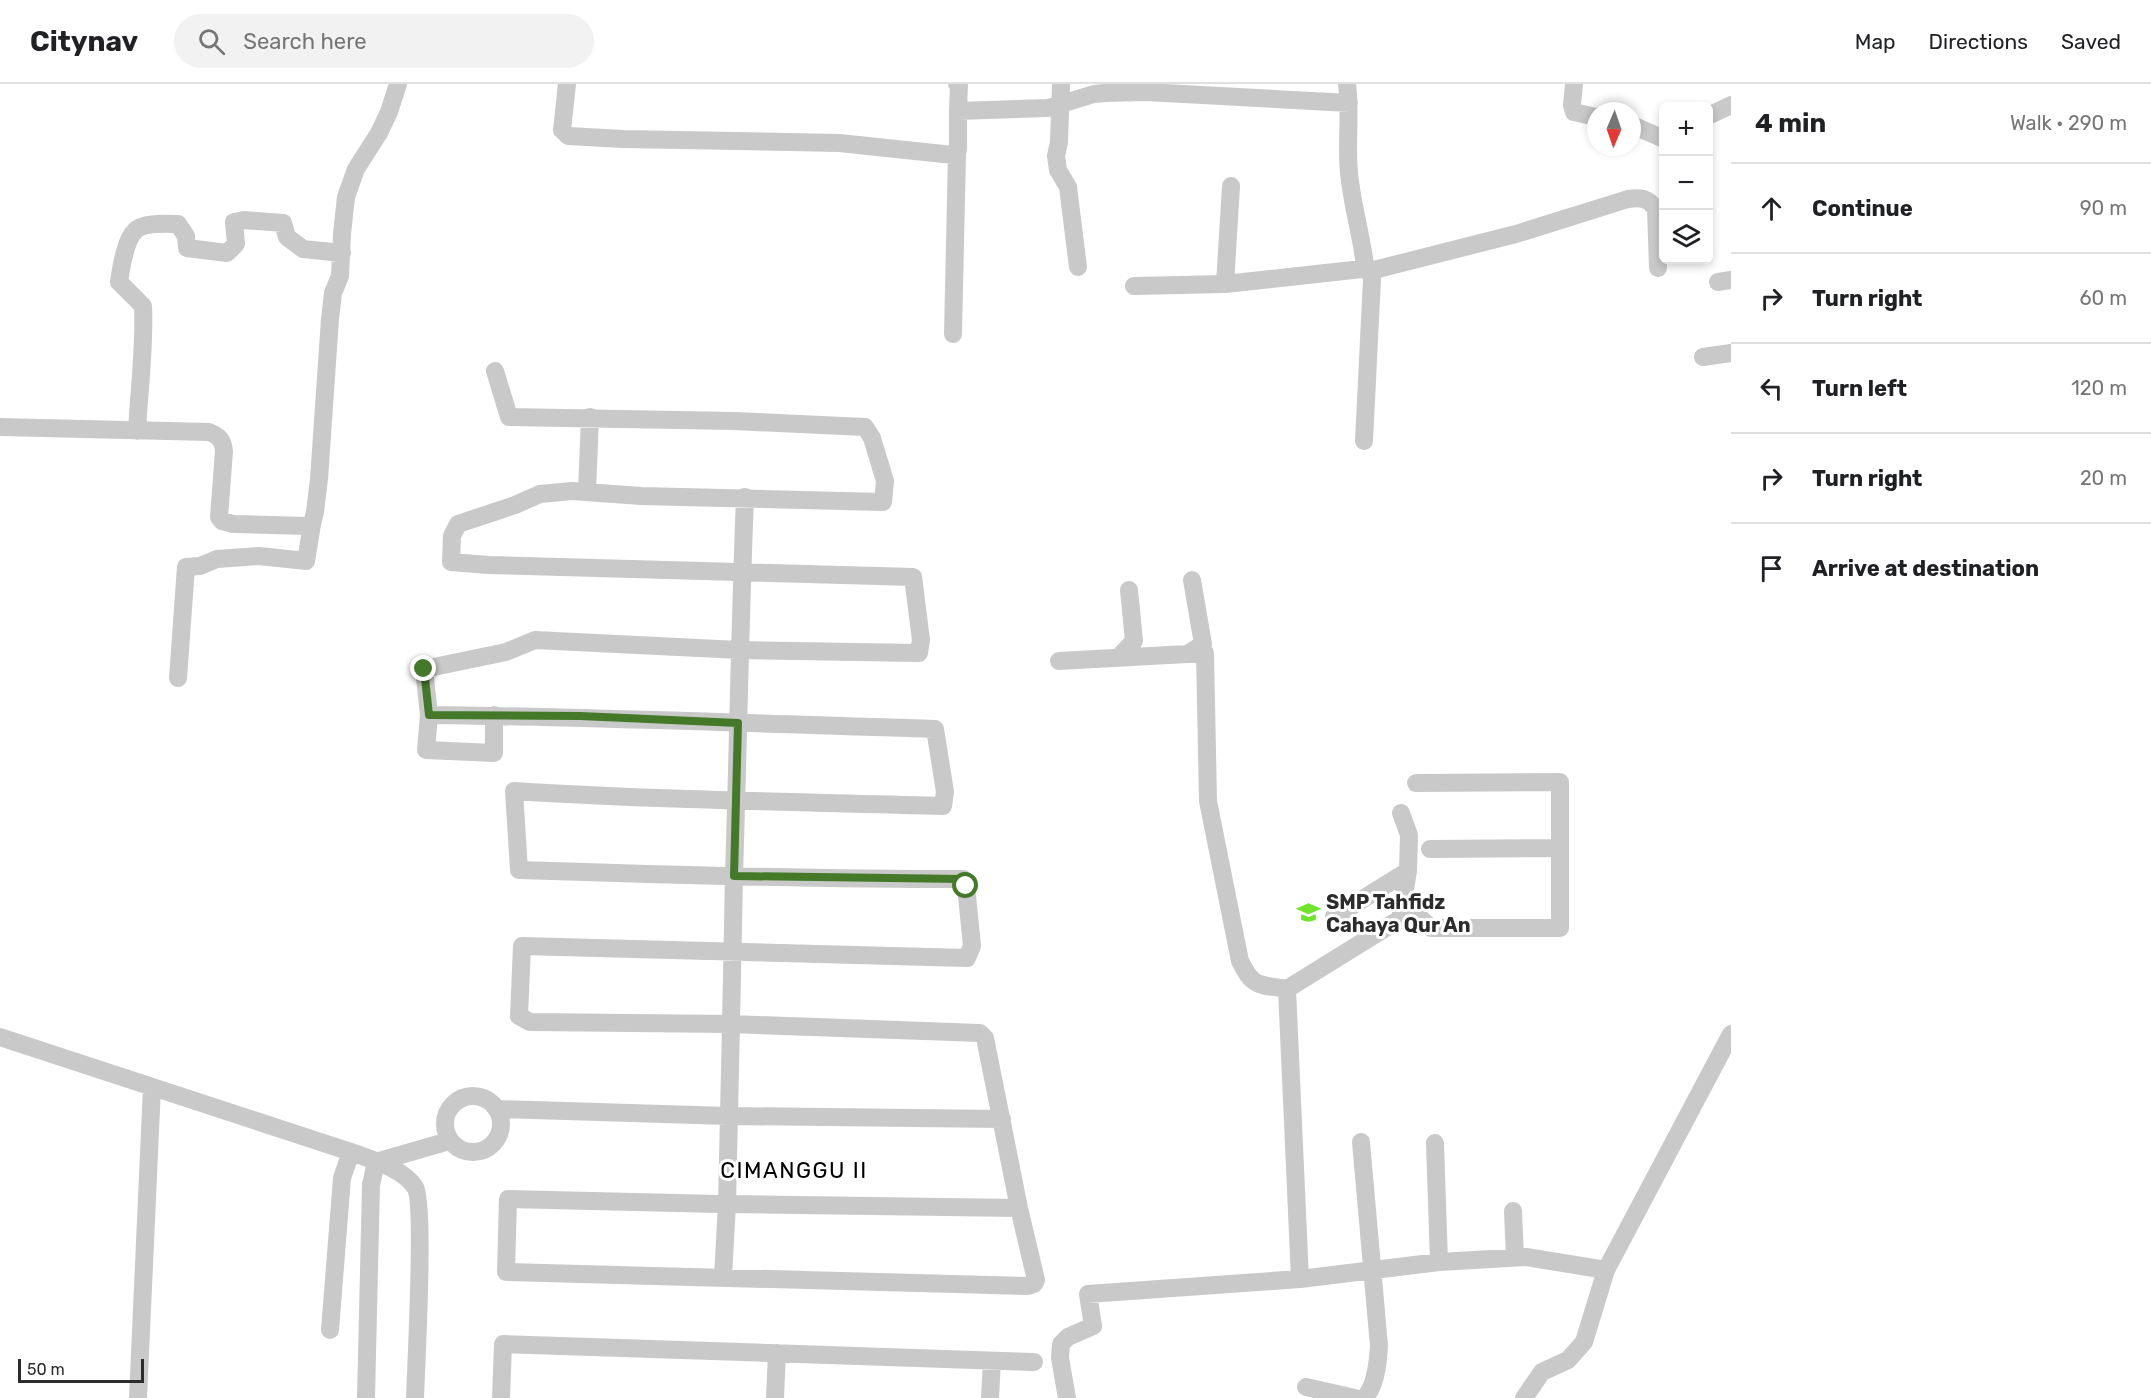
<!DOCTYPE html>
<meta charset="utf-8">
<style>
:root{--surface:#fff;--page:#f2f2f2;--text:#202124;--muted:#757577;--line:#e0e0e0}
body{margin:0;font-family:Rubik,sans-serif;background:var(--page);color:var(--text)}
.controls{position:absolute;right:18px;top:18px;display:grid;overflow:hidden;border-radius:9px;box-shadow:0 3px 9px #0003}
.controls button{width:54px;height:54px;display:grid;place-items:center;padding:0;border:0;border-bottom:2px solid var(--line);background:var(--surface);color:var(--text);font:30px sans-serif}
.compass{position:absolute;left:1587px;top:18px;width:54px;height:54px;border-radius:50%;background:var(--surface);box-shadow:0 3px 9px #0003;rotate:182deg}
.scale{position:absolute;left:18px;bottom:15px;width:126px;box-sizing:border-box;padding-left:6px;border:3px solid #2c2c2c;border-top:0;font-size:16px;line-height:21px;white-space:nowrap;color:#2c2c2c;-webkit-text-stroke:4px #fff;paint-order:stroke}
.stop{position:absolute;width:18px;height:18px;margin:-14px;border:4px solid #437928;border-radius:50%;background:#fff}
.stop.end{background:#437928;border-color:#fff;box-shadow:0 2px 6px #0008}
.list{margin:0;padding:0;list-style:none}
h2{display:flex;justify-content:space-between;align-items:center;height:78px;margin:0;padding:0 24px;font-size:26px}
h2 small{font-size:20px;font-weight:400;color:var(--muted)}
.list li{display:grid;grid-template-columns:39px 1fr auto;gap:18px;align-items:center;box-sizing:border-box;height:90px;padding:0 24px;border-top:2px solid var(--line)}
.list b{display:block;font-size:22px;white-space:nowrap}
.list em{font-size:20px;font-style:normal;color:var(--muted)}
.icon{flex:none;width:33px;height:33px;fill:none;stroke:currentColor;stroke-width:2;stroke-linecap:round;stroke-linejoin:round}
.map{position:relative;flex:none;width:1731px;height:1314px;overflow:hidden}
header{display:flex;align-items:center;gap:36px;box-sizing:border-box;height:84px;padding:0 30px;background:var(--surface);border-bottom:2px solid var(--line)}
header strong{font-size:28px}
nav{display:flex;gap:33px;margin-inline-start:auto;font-size:21px}
.search{width:420px;height:54px;background:var(--page);display:flex;align-items:center;gap:15px;box-sizing:border-box;padding:0 21px;border-radius:33px;color:var(--muted);font-size:22px}
main{display:flex}
aside{flex:1;background:var(--surface)}
.map>svg:first-child{display:block}
</style>
<header>
<strong>Citynav</strong>
<div class="search"><svg class="icon" aria-label="search" viewBox="0 0 24 24"><circle cx="10" cy="10" r="6"/><path d="M15 15l6 6"/></svg>Search here</div>
<nav><a>Map</a><a>Directions</a><a>Saved</a></nav>
</header>
<main>
<div class="map">
<svg width="1731" height="1314" viewBox="0 0 1731 1314">
<rect width="100%" height="100%" fill="#fff"/>
<g fill="none" stroke-linecap="round" stroke-linejoin="round">
<path stroke="#c9c9c9" stroke-width="18" d="M567,0L562,46L568,52L623,55L839,59L953,71L958,66V27
M957,0H959L958,27L1048,24L1094,10L1105,9L1146,8L1349,19
M1061,0L1059,58L1056,72L1058,86L1068,103L1078,183
M1574,0L1572,21L1574,28L1596,33
M1708,32L1731,21
M1632,41L1664,55
M1370,187L1516,150L1628,115C1641,113 1648,114 1656,125L1658,184
M1718,198L1731,196
M1225,200L1231,102
M1134,202L1225,200L1362,185L1365,181C1361,150 1352,120 1349,89C1346,59 1351,30 1347,0
M953,250L957,69
M1703,273L1731,269
M0,343L209,348C219,352 223,356 224,367L219,433L222,437L233,440L307,442L312,440L315,428L319,395L330,235L333,209L340,192L342,150L346,113L356,85L379,49L389,28L398,0
M137,347C139,305 145,264 143,222L119,198C121,185 125,156 135,147C143,138 166,140 178,140L186,152L187,164L227,169L236,160L234,138L244,136L283,139L287,153L303,165L342,169
M1364,357L1372,195L1370,187L1365,181
M587,408L590,333
M1189,569L1203,560L1192,496
M1119,573L1134,557L1129,506
M1059,577L1205,569L1208,717L1240,877C1253,904 1258,900 1287,905L1300,1195
M178,594L186,483L200,482L217,475L259,472L306,477L312,440
M429,631C598,633 766,640 935,645L945,708L943,722C800,718 657,716 514,707L519,786C667,791 815,795 963,795L966,802L972,862L967,874L522,862L519,932L530,938L731,940L734,792C738,666 740,539 745,413
M494,631V669L426,666L429,631L424,585L506,568L535,556L739,566L919,569L921,556L913,493L488,481L451,478L452,452L458,440L515,421L540,410L572,407L641,412L883,418L885,397L872,354L865,343L734,337L509,333L495,287
M1430,765L1560,764
M1334,833L1408,787
M1400,835L1420,834L1431,844H1560V698L1416,699
M1287,905L1400,835L1408,787L1409,751L1401,729
M0,953L351,1068C372,1076 402,1084 415,1103C425,1118 416,1284 415,1314
M445 1040a28 28 0 1 1 56 0a28 28 0 1 1-56 0Z
M497,1025L728,1032L1002,1035
M1361,1058L1379,1262C1378,1278 1376,1303 1364,1314
M1435,1059L1439,1178
M1513,1127L1515,1174
M723,1193L727,1120L731,940L980,949L985,954L1019,1124L1036,1196L1034,1200L1028,1202L506,1188L508,1115L719,1120H727L1019,1124
M330,1246L342,1094L351,1068
M1306,1303L1355,1314
M138,1314L152,1003
M366,1314L371,1101L376,1078L449,1057
M501,1314L503,1260L1034,1278
M775,1314L777,1269
M990,1314L992,1277
M1067,1314L1060,1274L1061,1260L1068,1253L1093,1242L1088,1210L1300,1195L1439,1178L1526,1173L1606,1186
M1524,1314L1542,1288L1568,1276L1584,1258L1606,1186L1731,950"/>
</g>
<g fill="none" stroke-linecap="round" stroke-linejoin="round">
<path stroke="#437928" stroke-width="8" d="M424,585L429,631L580,632L738,639L734,792L963,795L966,802"/>
</g>
<defs>
<symbol id="school-bare" viewBox="-9 -9 18 18"><path d="M0-5L7-2L0 1L-7-2ZM-4 1L0 2.5L4 1V4Q0 6-4 4Z" fill="#6de52d" stroke="#fff" stroke-width="2.5" paint-order="stroke"/></symbol>
</defs>
<g fill-rule="evenodd">
<use href="#school-bare" x="1292" y="812" width="33" height="33"/>
</g>
<g text-anchor="middle" stroke-width="6" stroke-linejoin="round" paint-order="stroke">
<g font-size="20" font-weight="bold" fill="#2c2c2c" stroke="#fff" text-anchor="start">
<text x="1326" y="825">SMP Tahfidz<tspan x="1326" dy="23">Cahaya Qur An</tspan></text>
</g>
<g font-size="22" letter-spacing="1.5" fill="#000" stroke="#fff">
<text x="794" y="1094">CIMANGGU II</text>
</g>
</g>
</svg>
<div class="controls">
<button>+</button>
<button>−</button>
<button><svg class="icon" aria-label="layers" viewBox="0 0 24 24"><path d="M12 4l9 5-9 5-9-5zM3 14l9 5 9-5"/></svg></button>
</div>
<svg class="compass" viewBox="-18 -18 36 36"><path d="M0-13l5 13h-10z" fill="#e53935"/><path d="M0 13l5-13h-10z" fill="#757577"/></svg>
<div class="scale">50 m</div>
<div class="stop" style="left:966px;top:802px"></div>
<div class="stop end" style="left:424px;top:585px"></div>
</div>
<aside>
<h2>4 min<small>Walk · 290 m</small></h2>
<ul class="list">
<li><svg class="icon" aria-label="ahead" viewBox="0 0 24 24"><path d="M12 20V5M6 11l6-6 6 6"/></svg><div><b>Continue</b></div><em>90 m</em></li>
<li><svg class="icon" aria-label="right" viewBox="0 0 24 24"><path d="M7 20v-9h11M14 6l5 5-5 5"/></svg><div><b>Turn right</b></div><em>60 m</em></li>
<li><svg class="icon" aria-label="left" viewBox="0 0 24 24"><path d="M17 20v-9H6M10 6l-5 5 5 5"/></svg><div><b>Turn left</b></div><em>120 m</em></li>
<li><svg class="icon" aria-label="right" viewBox="0 0 24 24"><path d="M7 20v-9h11M14 6l5 5-5 5"/></svg><div><b>Turn right</b></div><em>20 m</em></li>
<li><svg class="icon" aria-label="arrive" viewBox="0 0 24 24"><path d="M6 21V4h12l-3 4 3 4H6"/></svg><div><b>Arrive at destination</b></div></li>
</ul>
</aside>
</main>
